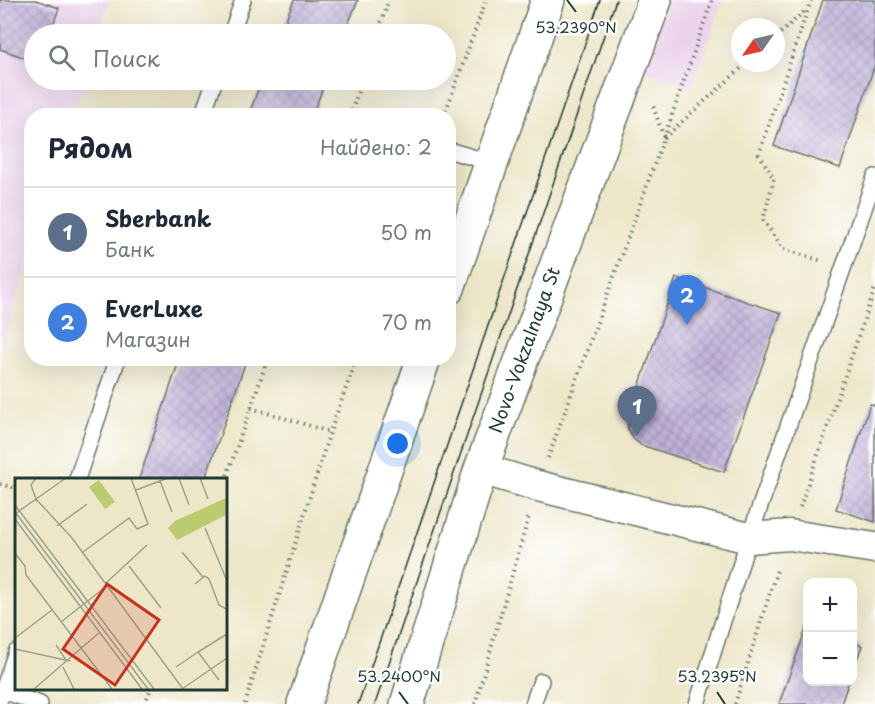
<!DOCTYPE html>
<html lang="ru">
<meta charset="utf-8">
<style>
:root{--surface:#fff;--page:#f2f2f3;--text:#1f2937;--muted:#747a83;--line:#e0e1e3;--accent:#c8321e}
body{margin:0;font-family:"Playpen Sans",sans-serif;background:var(--page);color:var(--text)}
.controls{position:absolute;right:18px;bottom:18px;display:grid;overflow:hidden;border-radius:12px;box-shadow:0 6px 24px #0002}
.controls button{width:54px;height:54px;display:grid;place-items:center;padding:0;border:0;border-bottom:2px solid var(--line);background:var(--surface);color:var(--text);font:30px sans-serif}
.compass{position:absolute;left:731px;top:18px;width:54px;height:54px;border-radius:50%;background:var(--surface);box-shadow:0 6px 24px #0002;rotate:236deg}
.you{position:absolute;left:398px;top:444px;width:21px;height:21px;margin:-15px;border:4px solid #fff;border-radius:50%;background:#1a73e8;box-shadow:0 0 0 9px #1a73e833}
.badge{display:grid;place-items:center;width:39px;height:39px;border-radius:50%;background:var(--accent);color:#fff;font-size:20px;font-weight:700}
.pin{position:absolute;translate:-50% -50px;filter:drop-shadow(0 2px 3px #0008)}
.pin::after{content:'';position:absolute;top:32px;width:21px;height:18px;background:inherit;clip-path:polygon(0 0,100% 0,50% 100%)}
.list{margin:0;padding:0;list-style:none}
h2{display:flex;justify-content:space-between;align-items:center;height:78px;margin:0;padding:0 24px;font-size:26px}
h2 small{font-size:20px;font-weight:400;color:var(--muted)}
.list li{display:grid;grid-template-columns:39px 1fr auto;gap:18px;align-items:center;box-sizing:border-box;height:90px;padding:0 24px;border-top:2px solid var(--line)}
.list b{display:block;font-size:22px;white-space:nowrap}
.list p{margin:0;font-size:20px;white-space:nowrap;color:var(--muted)}
.list em{font-size:20px;font-style:normal;color:var(--muted)}
.icon{flex:none;width:33px;height:33px;fill:none;stroke:currentColor;stroke-width:2;stroke-linecap:round;stroke-linejoin:round}
.map{position:relative;flex:none;width:875px;height:704px;overflow:hidden}
.search{position:absolute;background:var(--surface);box-shadow:0 6px 24px #0002;left:24px;top:24px;width:432px;height:66px;display:flex;align-items:center;gap:15px;box-sizing:border-box;padding:0 21px;border-radius:33px;color:var(--muted);font-size:22px}
.panel{position:absolute;background:var(--surface);box-shadow:0 6px 24px #0002;left:24px;top:108px;width:432px;height:258px;border-radius:24px}
.map>svg:first-child{display:block}
</style>
<div class="map">
<svg width="875" height="704" viewBox="0 0 875 704">
<defs>
<pattern id="building-cross-hatch" width="8" height="8" patternUnits="userSpaceOnUse" patternTransform="scale(1.5)"><rect width="8" height="8" fill="#bfb0d9"/><path d="M0 0l8 8M0 8l8-8" fill="none" stroke="#9b90b1"/></pattern>
</defs>
<rect width="100%" height="100%" fill="#fff"/>
<filter id="ink" filterUnits="userSpaceOnUse"><feTurbulence type="fractalNoise" baseFrequency=".0167" numOctaves="2"/><feDisplacementMap in="SourceGraphic" scale="12" xChannelSelector="R" yChannelSelector="G"/><feConvolveMatrix kernelMatrix="1 2 1 2 8 2 1 2 1" color-interpolation-filters="sRGB"/></filter>
<filter id="wash" filterUnits="userSpaceOnUse"><feTurbulence type="fractalNoise" baseFrequency=".008" numOctaves="4" result="noise"/><feDisplacementMap in="SourceGraphic" scale="24" xChannelSelector="R" yChannelSelector="G"/><feGaussianBlur stdDeviation="1.35" result="paint"/><feColorMatrix in="noise" values="0 0 0 0 0 0 0 0 0 0 0 0 0 0 0 0 0 1.4 0 .05"/><feComposite in="paint" operator="in"/></filter>
<g filter="url(#wash)">
<rect width="100%" height="100%" fill="#ede6c8"/>
<path fill="#ebd1ec" d="M0,0H109L99,34H34V80H85L73,115L32,116L31,250L0,352Z
M669,0H723L691,88L644,69Z"/>
<g id="blocks">
<path fill="url(#building-cross-hatch)" d="M0,0H36L59,8L50,34H34V61L0,49Z
M294,0H358L344,34H280Z
M823,0H875V64L840,168L774,146Z
M262,80H326L312,116H248Z
M676,278L781,313L724,472L641,445L634,439L628,429V419Z
M180,358H247L205,479H139Z
M870,404L875,405V522L836,509Z
M807,626V681H849L841,704H779Z
M852,642L862,646L852,673Z"/>
</g>
</g>
<g filter="url(#ink)">
<use href="#blocks" fill-opacity="0" stroke="#677868" stroke-width="1.5"/>
<g fill="none" stroke-linecap="round" stroke-linejoin="round">
<defs>
<path id="lane" d="M231,34L243,0
M202,116L215,80
M448,150L492,163
M77,479L118,358
M3,691L40,704
M0,699L16,652
M533,704L541,681
M697,704L749,538L875,177"/>
<path id="street" d="M481,469L538,486L749,538L790,535L875,548"/>
<path id="secondary" d="M448,288L548,0
M304,704L424,358
M407,704L481,469L655,0"/>
</defs>
<use href="#lane" stroke="#677868" stroke-width="18"/>
<use href="#street" stroke="#677868" stroke-width="33"/>
<use href="#secondary" stroke="#677868" stroke-width="36"/>
<path stroke="#677868" stroke-width="4" stroke-dasharray="1.5 4.5" stroke-linecap="butt" d="M811,0L759,154L774,179L763,220L783,249L822,261
M377,34L389,0
M776,37L807,9
M350,116L362,80
M444,116L486,0
M664,138L712,0
M664,138L747,63
M251,408L330,432
M548,458L664,138L652,103
M225,481L268,358
M0,484L16,488
M800,507L875,288
M145,704L151,688
M245,704L330,432L357,358
M475,704L529,516
M735,704L778,567"/>
<use href="#lane" stroke="#fff" stroke-width="15"/>
<use href="#street" stroke="#fff" stroke-width="30"/>
<use href="#secondary" stroke="#fff" stroke-width="33"/>
<path stroke="#1f3d34" stroke-width="1.5" d="M358,704L600,0
M375,704L616,0"/>
</g>
</g>
<path fill="none" stroke="#1f3d34" stroke-width="2" d="M567,0L576,12M399,692L408,704M717,692L725,704"/>
<g text-anchor="middle" stroke-width="5" stroke-linejoin="round" paint-order="stroke">
<g font-size="18" fill="#1f3d34" stroke="#fff">
<text transform="translate(525 350) rotate(-70)" y="6">Novo-Vokzalnaya St</text>
</g>
</g>
<g transform="translate(15 478)">
<rect width="212" height="212" fill="#ede6c8"/>
<path d="M211,20V37L162,62L153,50L160,43Z" fill="#bbcc6f"/>
<path d="M84,2L100,24L90,31L74,9Z" fill="#bbcc6f"/>
<path fill="none" stroke="#9ba28d" stroke-width="1.5" d="M51,0L21,21L57,60L168,211M164,0L174,27M185,0L193,21M145,3L157,34M121,12L153,0M0,27L139,211M0,34L133,211M0,36L21,21L16,7L21,0M0,41L127,211M42,48L72,26M190,50L212,103M68,74L114,40L122,51L133,46L116,0M167,74L188,99M0,75L10,88L11,97L97,211M114,88L146,130M91,105L132,67M180,106L190,98L194,101L204,127L211,131M46,144L93,107M0,160L37,132M41,167L51,182M0,171L55,183M48,189L59,211M161,189L183,174M204,202L183,174L212,156M19,211L85,154M167,211L212,180"/>
<path fill="#c8321e" fill-opacity="0.15" stroke="#c8321e" stroke-width="3" d="M92,106L144,142L100,207L48,171Z"/>
<rect width="212" height="212" fill="none" stroke="#1f3d34" stroke-width="3"/>
</g>
<g font-size="15" text-anchor="middle" fill="#1f3d34" stroke="#fff" stroke-width="5" stroke-linejoin="round" paint-order="stroke">
<text x="576" y="33">53.2390°N</text>
<text x="399" y="682">53.2400°N</text>
<text x="717" y="682">53.2395°N</text>
</g>
</svg>
<div class="controls">
<button>+</button>
<button>−</button>
</div>
<svg class="compass" viewBox="-18 -18 36 36"><path d="M0-13l5 13h-10z" fill="#e53935"/><path d="M0 13l5-13h-10z" fill="#747a83"/></svg>
<div class="you"></div>
<div class="pin badge" style="left:637px;top:436px;background:#5c6f8a">1</div>
<div class="pin badge" style="left:687px;top:325px;background:#3f7fe0">2</div>
<div class="search"><svg class="icon" aria-label="search" viewBox="0 0 24 24"><circle cx="10" cy="10" r="6"/><path d="M15 15l6 6"/></svg>Поиск</div>
<section class="panel">
<h2>Рядом<small>Найдено: 2</small></h2>
<ul class="list">
<li><span class="badge" style="background:#5c6f8a">1</span><div><b>Sberbank</b><p>Банк</p></div><em>50 m</em></li>
<li><span class="badge" style="background:#3f7fe0">2</span><div><b>EverLuxe</b><p>Магазин</p></div><em>70 m</em></li>
</ul>
</section>
</div>
